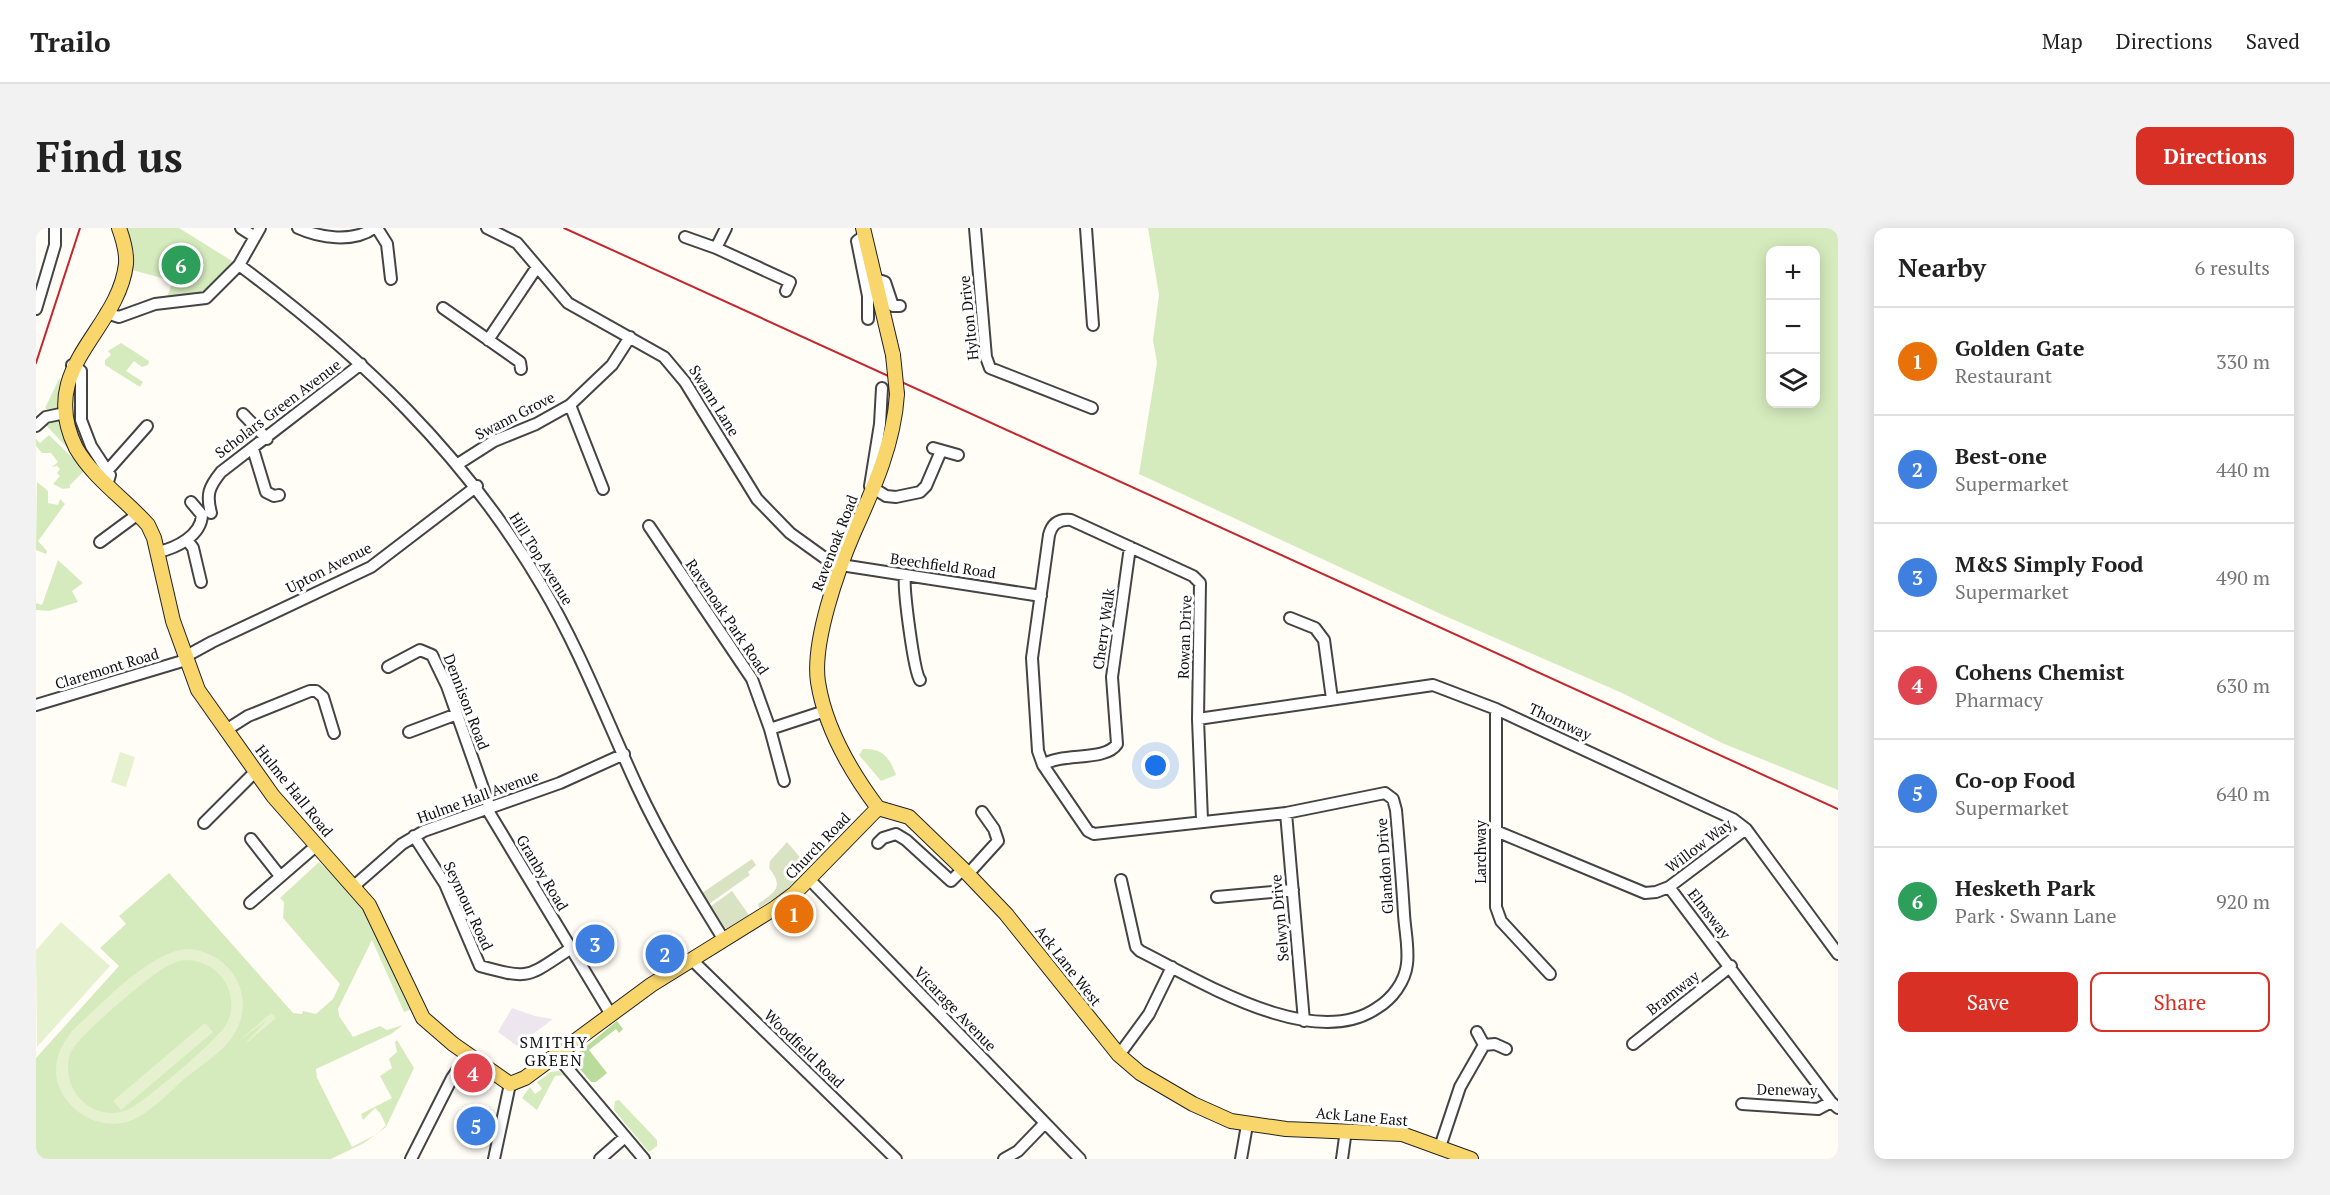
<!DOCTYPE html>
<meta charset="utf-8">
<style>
:root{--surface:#fff;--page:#f2f2f2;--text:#222;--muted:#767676;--line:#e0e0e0;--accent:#d93025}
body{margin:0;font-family:"PT Serif",serif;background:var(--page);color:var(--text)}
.controls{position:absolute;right:18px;top:18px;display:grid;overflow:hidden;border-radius:12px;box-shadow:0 3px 15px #0003}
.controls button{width:54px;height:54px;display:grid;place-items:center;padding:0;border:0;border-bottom:2px solid var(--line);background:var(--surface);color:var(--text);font:30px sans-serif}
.you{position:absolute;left:1120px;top:538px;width:21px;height:21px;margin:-15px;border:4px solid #fff;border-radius:50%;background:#1a73e8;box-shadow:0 0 0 9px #1a73e833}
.badge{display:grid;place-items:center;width:39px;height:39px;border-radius:50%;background:var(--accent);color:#fff;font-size:20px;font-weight:700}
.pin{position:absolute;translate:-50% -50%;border:3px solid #fff;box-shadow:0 2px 6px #0006}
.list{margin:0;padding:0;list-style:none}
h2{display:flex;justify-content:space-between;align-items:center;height:78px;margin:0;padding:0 24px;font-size:26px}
h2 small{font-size:20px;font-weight:400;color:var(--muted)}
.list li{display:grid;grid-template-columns:39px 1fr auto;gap:18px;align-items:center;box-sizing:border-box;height:108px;padding:0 24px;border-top:2px solid var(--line)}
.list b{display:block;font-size:22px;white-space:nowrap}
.list p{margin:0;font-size:20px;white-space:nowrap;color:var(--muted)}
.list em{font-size:20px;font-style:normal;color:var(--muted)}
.actions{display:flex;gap:12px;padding:18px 24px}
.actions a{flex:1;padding:14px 0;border:2px solid var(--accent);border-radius:12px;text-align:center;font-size:21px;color:var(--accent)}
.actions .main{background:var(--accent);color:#fff}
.icon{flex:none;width:33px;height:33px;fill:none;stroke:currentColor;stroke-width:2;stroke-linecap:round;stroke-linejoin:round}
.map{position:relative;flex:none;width:1802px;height:931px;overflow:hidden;border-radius:12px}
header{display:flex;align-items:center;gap:36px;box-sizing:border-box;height:84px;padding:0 30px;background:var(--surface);border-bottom:2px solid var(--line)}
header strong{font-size:28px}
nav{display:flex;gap:33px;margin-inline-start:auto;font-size:21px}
.intro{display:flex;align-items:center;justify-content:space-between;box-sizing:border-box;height:144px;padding:0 36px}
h1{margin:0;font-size:42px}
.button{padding:15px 27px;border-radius:12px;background:var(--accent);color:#fff;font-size:21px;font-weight:700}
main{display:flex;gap:36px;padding:0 36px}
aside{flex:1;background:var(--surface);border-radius:12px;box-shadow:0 3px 15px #0003}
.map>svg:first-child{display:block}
</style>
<header>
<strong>Trailo</strong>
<nav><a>Map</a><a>Directions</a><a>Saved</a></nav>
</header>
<div class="intro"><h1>Find us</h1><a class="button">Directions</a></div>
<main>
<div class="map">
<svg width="1802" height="931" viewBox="0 0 1802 931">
<rect width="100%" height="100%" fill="#fffdf5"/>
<path fill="#eee6ef" d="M476,780L499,788L517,791L481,818L462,804Z"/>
<path fill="#d5ebbd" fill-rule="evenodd" d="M89,0H143L196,33C175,66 169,65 131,69L137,53L96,42L98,24Z
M1112,0H1802V562L1686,515L1586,465L1409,388L1103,246L1121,135L1117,112L1123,67ZM1780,22V176H1734V22Z
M85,115L113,133L112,137L106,139L98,133L90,143L107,154L104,159L69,137V132L75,127L72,123Z
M24,149L23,181L15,184L9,180Z
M22,191L24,193L36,225L8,195Z
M13,207L49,242L34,257V260L27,261L17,256L24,248L21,245L24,241L21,238L16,239L22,234L15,225H6L0,218V211L4,215Z
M1,254L12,263V275L22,277L24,271L29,276L2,313L11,323L10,326L0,322Z
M22,332L47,355L36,363L42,374L13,383L0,382V375L6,377Z
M827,521C847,520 854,530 860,547L845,553L823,527Z
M283,634L328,678L377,781L368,784L336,712L302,781L303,788L317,809L344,798L351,802L367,797L355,806L280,841L281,850L316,919L341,906L350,897L344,885L339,880L327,892L325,886L356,870L344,848L356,840L353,831L361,824L359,814L361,812L378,840L350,899L328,915L295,931H0V830L83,738L64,720L90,696L83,688L133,645L257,785L266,786L267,783L280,786L297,771L304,756L247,690L248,674L244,670Z
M523,843L528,847L519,848L501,882L486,870L494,859L499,866L506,861L501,854L515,844Z
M583,872L621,912V918L613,924L578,882L579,873Z"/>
<path fill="#b9dc9c" d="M581,793L587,801L583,805L580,801L553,822L571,845L560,854H555L538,834L537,829Z"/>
<path fill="#d9e3c4" d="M751,614L773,640L751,662L723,680L722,676C740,663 748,659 733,640L734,633Z
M716,631L720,637L712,644L714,647L673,676L666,665Z
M696,663L713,687L690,701L675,678Z"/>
<path fill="#e6f2cf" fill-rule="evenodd" d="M84,524L99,529L90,559L75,554Z
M25,694L74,738L1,819L0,722Z
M154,721C196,726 222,769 197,808C186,825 162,839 146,853C133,865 119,879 104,888C75,906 38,891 24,861C14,839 24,815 40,799C68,774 116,721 154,721ZM149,732C165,732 179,739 188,752C196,764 198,782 191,795C183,811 117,866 100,877C64,902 22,864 34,826C39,810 111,750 128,740C134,736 141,733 149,732Z
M235,785L240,790L208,817L231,792L204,812Z
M169,795L177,804L85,882L77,873Z"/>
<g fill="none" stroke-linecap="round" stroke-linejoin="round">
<defs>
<path id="minor" d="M205,0L219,9
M262,0C284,10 317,15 338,0
M341,0L351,16L355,51
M451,0L481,15L532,75L628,129L649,154L721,271L754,305L804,341
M939,0L950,129L954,140L1056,180
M1050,0L1057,97
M829,7L821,13L832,68V91
M649,9L680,20L754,54L750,63
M680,20L690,0
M203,37C325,128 428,225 506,358C544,422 570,491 601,558C626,612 657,662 688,712
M839,51L849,54L857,78H864
M407,80L484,134L485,141
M0,81L19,17V0
M70,85L83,89L119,76L170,70L203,37L224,0
M452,112L501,39
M36,137L45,143V192L55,218L74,247L71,257
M846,160L844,196L834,258L850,268L860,269L884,264L890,258L905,223
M534,177L567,261
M207,186L231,211
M0,198L10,189L29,185
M897,220L922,227
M217,221L230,264L238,268L243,267
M422,236L458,213L500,196L534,177L576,137L594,109
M72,242L111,198
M175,285C170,266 173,259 185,244L325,136
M613,298L716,451L734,501L789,483
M151,312L157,320L165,354
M64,314L102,286
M122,324C140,320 165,308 166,287L155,274
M805,337L1005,368
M869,348C867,361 878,444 884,452
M1254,390L1279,400L1288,412L1296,471
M352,439L384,422L396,427L411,458L454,580
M0,477L150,432L154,426L176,414L335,339L441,258
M1460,481V679L1465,693L1514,746
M1162,491L1397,457L1460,481L1697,591L1710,601L1802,726
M734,501L748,553
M190,502L212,488L274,463H280L287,469L298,505
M373,504L421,486
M1007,537C1026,524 1069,534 1081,516L1076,449L1094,319
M451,581L574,785
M1250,585L1268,793
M168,595L219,544
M1460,603L1609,665L1620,664L1633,659L1795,874L1802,880
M378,608L409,656L444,738C495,752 491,749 534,721
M215,611L244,648
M842,615L847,610L860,606L870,612L915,653L927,641
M932,646L962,613L958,601L946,584
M773,651L1044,931
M1085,652L1100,719L1104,723C1164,753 1277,824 1341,780C1356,771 1369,754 1371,736C1373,720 1369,703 1368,686C1366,652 1363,617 1360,582L1357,571L1349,565L1250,585L1058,606L1052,603L1007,537L1002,523L996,430L1013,307C1016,295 1024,291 1035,292L1157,348L1164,355L1162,491L1166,592
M318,658L366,616L388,603L524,555L588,526
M1633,659L1710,601
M1181,669L1257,662
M214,675L281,617
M656,732L860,931
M1441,804L1448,817
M1597,816L1695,738
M1083,827L1113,786L1136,739
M521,828L608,931
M1706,876L1782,881L1795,874
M1404,919L1424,859L1448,817L1459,816L1470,821
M375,931L416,850L432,827
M458,931L474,856
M564,931L589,909
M968,931L982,923L1008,896
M1205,931L1211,897
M1306,931L1310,902"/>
<path id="major" d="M83,0C87,11 91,23 90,36C82,104 0,139 40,220C58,251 89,271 112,297L118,310L137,393L162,462L237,568L333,677L387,790L417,816L474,856L489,850L615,757L739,680L758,666L842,580
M827,0L857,127
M842,580L873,589L927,641L970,686L1083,827L1104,845L1157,876L1195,893L1250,901L1366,906L1435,931
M842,580C815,544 789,499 782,454C776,414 802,341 818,304C838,260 858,215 861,166"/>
</defs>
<use href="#minor" stroke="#444" stroke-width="14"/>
<use href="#major" stroke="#222" stroke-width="16"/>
<use href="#minor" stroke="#fff" stroke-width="10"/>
<use href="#major" stroke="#f9d66b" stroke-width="14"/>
<path stroke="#c4262e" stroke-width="2" d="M528,0L1802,581
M0,135L44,0"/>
<defs>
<path id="major-bridge" d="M857,127L861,166"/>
</defs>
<use href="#major-bridge" stroke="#222" stroke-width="16" stroke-linecap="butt"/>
<use href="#major-bridge" stroke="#f9d66b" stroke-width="14"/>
</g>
<g text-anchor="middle" stroke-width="6" stroke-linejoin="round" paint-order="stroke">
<g font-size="15" fill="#111" stroke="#fff">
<text transform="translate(933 90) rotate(-96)" y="5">Hylton Drive</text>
<text transform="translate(678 173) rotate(58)" y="5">Swann Lane</text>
<text transform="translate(242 181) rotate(-37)" y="5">Scholars Green Avenue</text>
<text transform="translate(479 188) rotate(-27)" y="5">Swann Grove</text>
<text transform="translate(799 315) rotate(-69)" y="5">Ravenoak Road</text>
<text transform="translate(505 331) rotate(58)" y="5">Hill Top Avenue</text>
<text transform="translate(907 338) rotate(8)" y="5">Beechfield Road</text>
<text transform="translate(293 340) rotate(-27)" y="5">Upton Avenue</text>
<text transform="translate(691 389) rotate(56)" y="5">Ravenoak Park Road</text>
<text transform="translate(1068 401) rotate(-82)" y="5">Cherry Walk</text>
<text transform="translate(1149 409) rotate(-88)" y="5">Rowan Drive</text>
<text transform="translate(71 441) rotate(-17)" y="5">Claremont Road</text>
<text transform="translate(430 474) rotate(69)" y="5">Dennison Road</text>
<text transform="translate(1524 494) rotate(25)" y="5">Thornway</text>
<text transform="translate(258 563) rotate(51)" y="5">Hulme Hall Road</text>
<text transform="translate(442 569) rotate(-20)" y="5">Hulme Hall Avenue</text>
<text transform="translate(782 618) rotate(-46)" y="5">Church Road</text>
<text transform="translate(1663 618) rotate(-37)" y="5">Willow Way</text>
<text transform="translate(1445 624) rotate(-90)" y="5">Larchway</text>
<text transform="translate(1349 638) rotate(-94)" y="5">Glandon Drive</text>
<text transform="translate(506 645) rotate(59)" y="5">Granby Road</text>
<text transform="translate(432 678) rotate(65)" y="5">Seymour Road</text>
<text transform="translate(1673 686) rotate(52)" y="5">Elmsway</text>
<text transform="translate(1244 690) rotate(-95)" y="5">Selwyn Drive</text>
<text transform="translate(1032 738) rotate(52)" y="5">Ack Lane West</text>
<text transform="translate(1637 765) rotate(-38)" y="5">Bramway</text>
<text transform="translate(919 781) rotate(46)" y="5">Vicarage Avenue</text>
<text transform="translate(768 821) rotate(44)" y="5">Woodfield Road</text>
<text transform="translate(1751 862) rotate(1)" y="5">Deneway</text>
<text transform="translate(1326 889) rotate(5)" y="5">Ack Lane East</text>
</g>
<g font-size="16" letter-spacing="1.5" fill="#111" stroke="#fff">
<text x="518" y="820">SMITHY<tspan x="518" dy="18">GREEN</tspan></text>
</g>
</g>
</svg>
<div class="controls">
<button>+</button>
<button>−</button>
<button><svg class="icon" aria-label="layers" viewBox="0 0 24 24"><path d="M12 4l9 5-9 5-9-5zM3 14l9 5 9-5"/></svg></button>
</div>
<div class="you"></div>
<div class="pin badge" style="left:758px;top:686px;background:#e8710a">1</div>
<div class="pin badge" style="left:629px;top:726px;background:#3f7fe0">2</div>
<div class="pin badge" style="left:559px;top:716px;background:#3f7fe0">3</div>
<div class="pin badge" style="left:437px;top:845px;background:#e0444e">4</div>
<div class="pin badge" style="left:440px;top:898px;background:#3f7fe0">5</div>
<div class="pin badge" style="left:145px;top:37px;background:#2e9e5b">6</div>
</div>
<aside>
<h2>Nearby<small>6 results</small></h2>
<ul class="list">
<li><span class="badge" style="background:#e8710a">1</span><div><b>Golden Gate</b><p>Restaurant</p></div><em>330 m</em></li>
<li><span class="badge" style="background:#3f7fe0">2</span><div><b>Best-one</b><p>Supermarket</p></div><em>440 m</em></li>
<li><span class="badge" style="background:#3f7fe0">3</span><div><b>M&amp;S Simply Food</b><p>Supermarket</p></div><em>490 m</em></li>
<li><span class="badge" style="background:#e0444e">4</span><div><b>Cohens Chemist</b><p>Pharmacy</p></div><em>630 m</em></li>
<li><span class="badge" style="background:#3f7fe0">5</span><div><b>Co-op Food</b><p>Supermarket</p></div><em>640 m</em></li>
<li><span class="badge" style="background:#2e9e5b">6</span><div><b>Hesketh Park</b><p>Park · Swann Lane</p></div><em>920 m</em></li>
</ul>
<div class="actions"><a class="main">Save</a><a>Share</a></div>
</aside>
</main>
